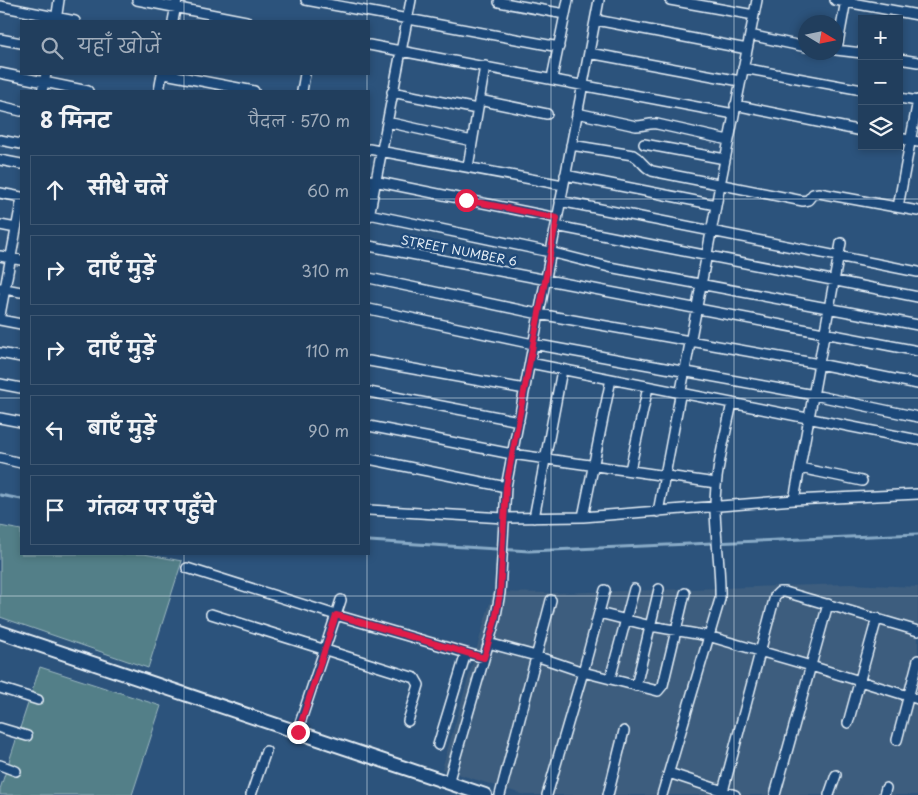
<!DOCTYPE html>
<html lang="hi">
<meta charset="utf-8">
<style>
:root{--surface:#213e5d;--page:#294563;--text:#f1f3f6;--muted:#a2aebc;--line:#3e5772}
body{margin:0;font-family:"Playpen Sans","Playpen Sans Deva",sans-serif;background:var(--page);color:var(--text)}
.controls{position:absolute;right:15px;top:15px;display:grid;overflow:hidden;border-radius:0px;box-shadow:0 2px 8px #0003}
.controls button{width:45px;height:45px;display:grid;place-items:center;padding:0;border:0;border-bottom:1px solid var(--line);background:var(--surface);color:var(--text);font:25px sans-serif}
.compass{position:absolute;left:798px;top:15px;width:45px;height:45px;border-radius:50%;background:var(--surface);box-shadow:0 2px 8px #0003;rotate:100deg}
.stop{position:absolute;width:15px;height:15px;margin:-11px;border:4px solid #e11d48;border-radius:50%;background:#fff}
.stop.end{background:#e11d48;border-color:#fff;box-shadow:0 1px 5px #0008}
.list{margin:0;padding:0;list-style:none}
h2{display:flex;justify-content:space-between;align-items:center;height:65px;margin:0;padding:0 20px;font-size:21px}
h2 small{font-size:16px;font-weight:400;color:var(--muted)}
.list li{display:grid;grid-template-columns:32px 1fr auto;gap:15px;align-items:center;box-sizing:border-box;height:70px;margin:0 10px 10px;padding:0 10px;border:1px solid var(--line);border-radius:0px}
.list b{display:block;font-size:19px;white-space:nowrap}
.list em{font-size:16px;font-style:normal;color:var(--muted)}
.icon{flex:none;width:28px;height:28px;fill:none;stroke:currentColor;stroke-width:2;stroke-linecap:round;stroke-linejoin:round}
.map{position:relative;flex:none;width:918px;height:795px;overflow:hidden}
.search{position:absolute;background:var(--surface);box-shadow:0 2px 8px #0003;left:20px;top:20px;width:350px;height:55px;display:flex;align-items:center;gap:12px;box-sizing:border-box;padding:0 18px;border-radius:0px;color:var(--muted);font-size:19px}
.panel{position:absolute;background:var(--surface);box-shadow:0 2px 8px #0003;left:20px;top:90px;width:350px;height:465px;border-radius:0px}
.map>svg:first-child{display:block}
</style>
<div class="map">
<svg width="918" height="795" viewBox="0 0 918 795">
<rect width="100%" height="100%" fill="#2c537c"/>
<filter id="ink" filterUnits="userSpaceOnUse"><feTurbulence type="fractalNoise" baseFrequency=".02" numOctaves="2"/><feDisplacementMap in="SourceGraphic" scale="10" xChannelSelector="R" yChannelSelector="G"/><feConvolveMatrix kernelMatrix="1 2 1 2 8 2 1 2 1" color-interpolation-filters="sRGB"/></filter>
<g filter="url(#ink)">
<path fill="#3c5d7e" d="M849,584L918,587V795H525L442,769L493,592L555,593Z"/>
<path fill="#527f88" stroke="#9db8c0" d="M0,526L21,530V554H144L182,561L148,668L0,617Z
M40,667L161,706L132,795H0V789Z"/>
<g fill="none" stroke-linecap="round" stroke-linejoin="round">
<path stroke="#89abc7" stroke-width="3" d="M0,495L21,499
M369,541L529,551L918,534"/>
<defs>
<path id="street" d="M137,0L246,21
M306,0L559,47
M670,0L754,15
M835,0L918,15
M499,2L565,14
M0,6L75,21
M596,20L747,49
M56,21L59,0
M173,21L177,0
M750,35L806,47
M0,39L21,43
M369,45L734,114
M837,49L846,0
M836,50L862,53
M589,53L740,81
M899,59L918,62
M743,68L862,90
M0,73L88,91
M165,74L254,91
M552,78L568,0
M42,91L46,74
M159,91L162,74
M302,91L305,74
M392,92L477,109
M899,98L918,101
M479,100L547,114
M735,105L862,131
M0,106L21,111
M577,113L636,126C644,126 649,123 657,124L728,140
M387,122L472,141
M899,138L918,142
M0,140L21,144
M644,144L725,159
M571,145L633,155C642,160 642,166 652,171L803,201L808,200L813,194L819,193L918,211
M369,149L563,185
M0,160L21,164
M468,167L485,66
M565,175L716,205
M369,180L557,218
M0,193L21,197
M560,201L918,272
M898,207L918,100
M369,214L550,252L609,267L918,325
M369,216L411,0
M0,225L16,228
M556,226L918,297
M369,246L918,351
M0,256L21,260
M369,278L539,314L819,364L918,384
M0,288L21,292
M369,309L533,344L814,395L918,417
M0,315L21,203
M0,320L21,324
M0,353L21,357
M369,361L525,389
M530,363L918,440
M0,384L21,388
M369,392L519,421
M0,418L21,422
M369,426L512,454L716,483
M0,458L21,463
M369,459L506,487
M800,468L862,481
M630,470L648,387
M794,500L841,243
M369,510L504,518L583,517L794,500L918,494
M658,512L720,185L757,0
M583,517L611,379
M534,518L562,370
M187,568L336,615L466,653L438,745
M599,613L651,626L708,636L811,666L918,699
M211,614L415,678L419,685L408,721
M488,643L536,656L583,672L658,691L663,685L685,593
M466,653L484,658
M610,679L634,589
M636,686L659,589
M0,688L38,700
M848,723L877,618
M0,728L27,736
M297,732L341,600
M897,740L918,660
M0,765L16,771
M669,773L735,795
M448,783L495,621L500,593L506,487L599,0
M251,795L266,751
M500,795L551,600
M547,795L583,672L605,590
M608,795L624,731
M662,795L720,599C721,567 715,537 715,506C715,472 725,437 732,403
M722,795L775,596L779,592H785L918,631
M775,795L828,604
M829,795L836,775
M884,795L886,788"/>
<path id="secondary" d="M0,632L485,795"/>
</defs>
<use href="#street" stroke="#e8f1f8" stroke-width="12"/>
<use href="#secondary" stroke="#e8f1f8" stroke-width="16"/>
<use href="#street" stroke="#1f4a7a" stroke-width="9"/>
<use href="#secondary" stroke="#1f4a7a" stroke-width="12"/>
</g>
</g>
<g fill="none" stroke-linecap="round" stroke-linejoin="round" filter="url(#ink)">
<path stroke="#e11d48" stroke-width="6" d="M298,732L336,615L484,658L495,621L500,593L506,487L557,218L466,200"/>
</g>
<path fill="none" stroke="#e8f1f8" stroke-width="1" stroke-opacity="0.55" d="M184,0V21M367,0V21M551,0V795M734,0V795M184,74V91M367,74V91M0,199H21M369,199H918M0,398H21M369,398H918M184,554V795M367,554V795M0,596H918"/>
<g text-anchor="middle" stroke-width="5" stroke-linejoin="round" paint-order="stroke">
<g font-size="12" fill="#e8f1f8" stroke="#1f4a7a">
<text transform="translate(459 251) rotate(11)" y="4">STREET NUMBER 6</text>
</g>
</g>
</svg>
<div class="controls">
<button>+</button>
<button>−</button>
<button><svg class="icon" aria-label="layers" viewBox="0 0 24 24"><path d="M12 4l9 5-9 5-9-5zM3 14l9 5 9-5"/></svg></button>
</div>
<svg class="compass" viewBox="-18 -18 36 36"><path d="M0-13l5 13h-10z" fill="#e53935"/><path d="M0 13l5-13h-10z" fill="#a2aebc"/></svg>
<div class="stop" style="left:466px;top:200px"></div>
<div class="stop end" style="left:298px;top:732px"></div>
<div class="search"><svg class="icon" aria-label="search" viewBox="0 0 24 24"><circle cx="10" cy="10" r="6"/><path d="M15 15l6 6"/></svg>यहाँ खोजें</div>
<section class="panel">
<h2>8 मिनट<small>पैदल · 570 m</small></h2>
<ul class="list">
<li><svg class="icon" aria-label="ahead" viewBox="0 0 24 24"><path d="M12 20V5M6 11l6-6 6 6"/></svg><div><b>सीधे चलें</b></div><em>60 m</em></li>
<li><svg class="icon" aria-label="right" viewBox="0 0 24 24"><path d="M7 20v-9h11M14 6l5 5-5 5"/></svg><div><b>दाएँ मुड़ें</b></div><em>310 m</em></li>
<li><svg class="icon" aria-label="right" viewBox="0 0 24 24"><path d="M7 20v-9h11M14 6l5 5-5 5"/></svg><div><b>दाएँ मुड़ें</b></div><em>110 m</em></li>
<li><svg class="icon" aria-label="left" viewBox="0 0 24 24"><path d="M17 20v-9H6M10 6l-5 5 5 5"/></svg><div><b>बाएँ मुड़ें</b></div><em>90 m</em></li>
<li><svg class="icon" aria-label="arrive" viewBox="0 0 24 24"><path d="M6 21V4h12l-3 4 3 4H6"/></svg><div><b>गंतव्य पर पहुँचे</b></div></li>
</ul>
</section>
</div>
